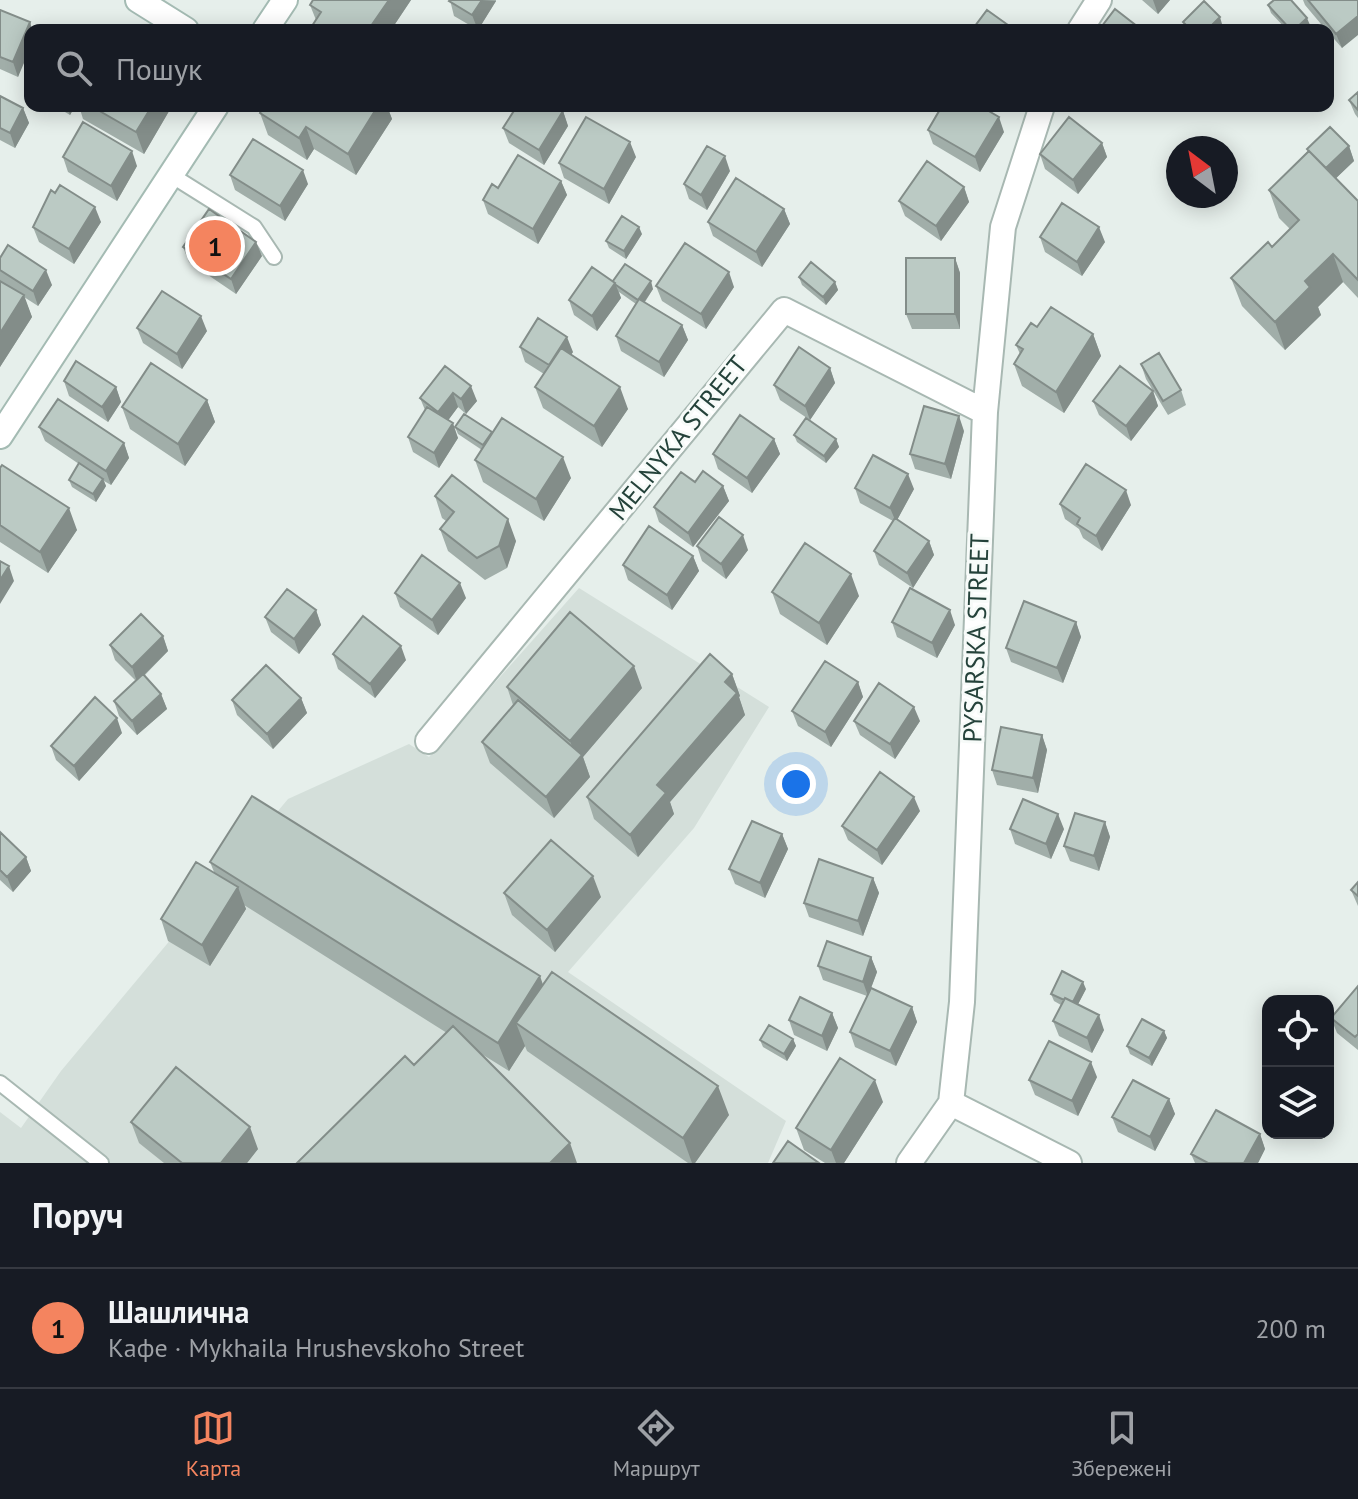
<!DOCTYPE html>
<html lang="uk">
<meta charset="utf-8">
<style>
:root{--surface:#171b24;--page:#20242c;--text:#f1f3f6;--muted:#9ea1a6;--line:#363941;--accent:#f4845f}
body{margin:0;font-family:"PT Sans",sans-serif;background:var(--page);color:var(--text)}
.controls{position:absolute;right:24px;bottom:24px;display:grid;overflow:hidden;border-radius:16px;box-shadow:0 4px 20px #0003}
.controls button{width:72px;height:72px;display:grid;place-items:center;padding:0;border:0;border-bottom:2px solid var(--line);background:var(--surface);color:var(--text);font:40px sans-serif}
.compass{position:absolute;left:1166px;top:136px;width:72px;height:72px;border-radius:50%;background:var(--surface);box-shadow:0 4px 20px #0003;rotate:328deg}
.you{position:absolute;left:796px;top:784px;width:28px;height:28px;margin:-20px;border:6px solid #fff;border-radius:50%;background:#1a73e8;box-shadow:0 0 0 12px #1a73e833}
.badge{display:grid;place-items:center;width:52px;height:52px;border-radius:50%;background:var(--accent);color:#111;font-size:26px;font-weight:700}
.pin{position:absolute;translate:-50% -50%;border:4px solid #fff;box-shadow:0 2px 8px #0006}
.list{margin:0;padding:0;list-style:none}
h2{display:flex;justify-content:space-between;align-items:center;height:104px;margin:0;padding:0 32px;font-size:34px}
h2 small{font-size:26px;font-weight:400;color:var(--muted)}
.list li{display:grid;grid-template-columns:52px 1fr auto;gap:24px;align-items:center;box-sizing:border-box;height:120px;padding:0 32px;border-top:2px solid var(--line)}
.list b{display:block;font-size:30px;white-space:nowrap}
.list p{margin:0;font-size:26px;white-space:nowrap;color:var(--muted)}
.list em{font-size:26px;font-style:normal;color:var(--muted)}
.icon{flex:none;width:44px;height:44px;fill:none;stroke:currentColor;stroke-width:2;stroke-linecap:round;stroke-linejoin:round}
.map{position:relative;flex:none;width:1358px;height:1163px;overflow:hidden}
.search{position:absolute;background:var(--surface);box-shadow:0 4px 20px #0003;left:24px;right:24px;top:24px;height:88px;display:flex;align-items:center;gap:20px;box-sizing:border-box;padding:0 28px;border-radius:16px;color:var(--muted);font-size:30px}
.sheet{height:224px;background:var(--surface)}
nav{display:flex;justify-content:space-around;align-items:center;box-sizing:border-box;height:112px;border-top:2px solid var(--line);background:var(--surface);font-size:22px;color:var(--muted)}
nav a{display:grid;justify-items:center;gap:4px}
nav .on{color:var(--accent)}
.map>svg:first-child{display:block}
</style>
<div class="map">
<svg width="1358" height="1163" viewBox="0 0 1358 1163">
<rect width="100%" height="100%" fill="#e6efeb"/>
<path fill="#d4dfda" d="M579,588L769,707L694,828L568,972L786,1121L768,1163H0V1112L21,1128L61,1071L288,799L409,744L429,757Z"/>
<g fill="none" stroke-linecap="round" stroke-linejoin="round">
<defs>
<path id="lane" d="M171,175L254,227L274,257
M0,1083L101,1163"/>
<path id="street" d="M1080,30L1099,0
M428,741L784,310L985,412
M951,1103L1069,1163
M909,1163L951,1103L962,1002L985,412L1003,227L1042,106"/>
<path id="secondary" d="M138,0L186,30
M265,30L285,0
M0,436L216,106"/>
</defs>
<use href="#lane" stroke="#a8b8b2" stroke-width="18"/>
<use href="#street" stroke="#a8b8b2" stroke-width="28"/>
<use href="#secondary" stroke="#a4bbb3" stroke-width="28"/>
<use href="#lane" stroke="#fff" stroke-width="14"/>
<use href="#street" stroke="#fff" stroke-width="24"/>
<use href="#secondary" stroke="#fff" stroke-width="24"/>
</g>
<path fill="#a1aea9" d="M313,0H411L391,30H310L316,20L310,5Z
M450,0H496V1L478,30L454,16Z
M1142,0H1170L1158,14Z
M1303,0H1358L1342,48L1328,32V30H1326L1305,5Z
M1268,5L1310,25L1305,30H1287L1271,13Z
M0,10L30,22L32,30H30L18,77L0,69Z
M1358,92V118L1355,114L1349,100Z
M0,96L23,108L29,123L15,148L0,140Z
M55,106H75L70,115Z
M79,106H172L144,154L83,119Z
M264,106H387L392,119L356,175L314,149L307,160L268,135L260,113Z
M563,111L568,126L544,165L509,143L503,128Z
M928,130L1004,132L980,172L933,144Z
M1102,143L1107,157L1078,194L1045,169L1040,154Z
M1349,146L1354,161L1336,178L1358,201V298L1343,282L1318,307L1321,315L1285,350L1242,306L1231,278L1272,247L1290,229L1279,218L1269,190L1308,151L1307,149Z
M63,157L137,166L117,201L68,172Z
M636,157L609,204L564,178L559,163Z
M730,171L707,210L689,199L684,184Z
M230,175L308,184L285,221L235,190Z
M561,181L567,195L538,244L488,214L483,200Z
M964,187L969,202L941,241L905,216L899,201Z
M55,193L101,222L74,264L39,242L33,227Z
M784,209L790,224L762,267L713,236L708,222Z
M642,234L626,259L609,248L606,241Z
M1040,237L1105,242L1082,276L1045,252Z
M183,247L262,256L236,294L189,262Z
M0,258L52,285L38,306L24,297L32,317L0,367Z
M955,258L960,273V329H912L906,314Z
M799,277L835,282L838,290L826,305L802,285Z
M613,281L653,289L645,302L682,325L688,340L664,377L621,351L616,336L636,304L619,292L621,298L597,331L574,315L569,300Z
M656,286L734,287L706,329L662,301Z
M1037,327L1093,334L1101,356L1064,413L1022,386L1014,364L1020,354L1016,345Z
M137,328L207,331L182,369L143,343Z
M520,347L573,352L571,354L628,409L602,447L543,408L535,387L544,374L525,362Z
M1141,364L1181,390L1186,405L1168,415L1146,379Z
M445,366L477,401L466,414L458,407L448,420L458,438L439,468L413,452L408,437L425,410L420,398Z
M830,368L835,383L810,420L780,400L774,385Z
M64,381L116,387L121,402L108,422L69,396Z
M1153,391L1158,406L1131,441L1099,415L1093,401Z
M207,400L215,422L185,466L130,429L122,407Z
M39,427L124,443L129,458L111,485L104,481L106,486L96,502L72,487L69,480L79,464L45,441Z
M455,427L492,432L571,478L544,521L483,482L475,460L482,450L458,434Z
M964,431L951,479L915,469L910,454Z
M794,435L836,439L839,447L826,463L797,442Z
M774,439L780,454L752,493L718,469L713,454Z
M0,468L77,530L48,573L0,542Z
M695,482L723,486L729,501L693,547L659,522L654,507Z
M855,488L914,489L897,520L929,541L934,555L913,588L879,565L874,551L893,521L860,503Z
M435,496L516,541L507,568L485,580L448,551L440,529L446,521L442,518Z
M1060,504L1131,505L1102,551L1083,538L1079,529L1065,519Z
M697,546L748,550L726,579L702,561Z
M693,556L699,571L672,610L628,580L623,565Z
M772,592L859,596L827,645L780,614Z
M395,593L466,598L438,635L400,607Z
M316,610L321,625L299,654L271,632L265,617Z
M892,622L955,625L937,658L897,637Z
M1076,622L1081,637L1063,683L1011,662L1006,648Z
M163,636L168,651L144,676L161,694L167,709L137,735L119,716L114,701L136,681L115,660L110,645Z
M333,654L406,660L375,698L338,669Z
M732,674L740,696L739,697L745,715L670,802L674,814L638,857L594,819L587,797Z
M858,682L863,697L831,747L798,726L792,711Z
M507,687L642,688L583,757L590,777L554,818L490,763L482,742L513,705Z
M301,698L307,713L273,749L237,715L232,700Z
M854,721H920L895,759L860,735Z
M122,733L79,781L56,760L51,746Z
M1042,735L1047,750L1038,793L997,785L992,770Z
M920,811L882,865L848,840L842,826Z
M1105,822L1110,837L1099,871L1070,861L1064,846Z
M1010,829H1064L1051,859L1015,844Z
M0,832L26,857L31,871L13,892L0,880Z
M782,834L788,849L765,898L735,884L729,869Z
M210,862L543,985L729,1115L695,1163H688L527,1051L525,1046L509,1071L480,1053L414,1065L447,1033L244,905L246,909L210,966L168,941L161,919L214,872Z
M873,878L879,893L863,936L809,917L804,903Z
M1358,882V906L1351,890Z
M504,893L601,897L555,952L512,915Z
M871,957L877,972L871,988L912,1007L917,1022L896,1066L855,1047L850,1032L867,996L823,980L818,966Z
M1358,986V1050L1337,1033L1331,1018Z
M1086,989L1078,1004L1104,1030L1092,1053L1059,1036L1053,1021L1061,1005L1054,1001L1051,994Z
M832,1013L838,1028L827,1051L794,1035L789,1020Z
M1164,1031L1167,1038L1152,1066L1130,1054L1127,1046Z
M793,1039L796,1046L787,1061L763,1047L760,1040Z
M1097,1077L1078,1116L1035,1095L1029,1080Z
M1169,1099L1175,1114L1155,1151L1118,1132L1112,1117Z
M883,1102L844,1163H825L804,1150L796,1128Z
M131,1122L258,1149L247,1163H164L139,1143Z
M1260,1134L1265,1149L1258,1163H1195L1191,1154Z"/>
<path fill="#838d89" d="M389,0H411L391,30H372L371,26Z
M482,0L496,1L478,30L472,15Z
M1153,0H1170L1158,14Z
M1358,16V35L1342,48L1336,34Z
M1220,17L1222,24L1217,30H1207Z
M1307,18L1310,25L1305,30H1294Z
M30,22L32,30H30V49L18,77L13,62Z
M67,106H75L70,115Z
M152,106H172L144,154L136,132Z
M378,106H387L392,119L356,175L348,154Z
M23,108L29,123L15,148L10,133Z
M563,111L568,126L544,165L539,150Z
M999,117L1004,132L980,172L975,157Z
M306,127L314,149L307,160L299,138Z
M630,142L636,157L609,204L604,189Z
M1102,143L1107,157L1078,194L1073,180Z
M1349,146L1354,161L1331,183L1326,168Z
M132,151L137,166L117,201L111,186Z
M725,156L730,171L707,210L701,195Z
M303,170L308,184L285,221L280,206Z
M561,181L567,195L538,244L533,229Z
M964,187L969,202L941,241L936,226Z
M95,207L101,222L74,264L69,249Z
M784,209L790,224L762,267L756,252Z
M639,227L642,234L626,259L624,251Z
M1099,227L1105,242L1082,276L1077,262Z
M256,242L262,256L236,294L231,279Z
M1333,254L1343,282L1318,307L1321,315L1285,350L1275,322L1305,281Z
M955,258L960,273V329L955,314Z
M46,270L52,285L38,306L33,291Z
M729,272L734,287L706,329L701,314Z
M651,281L653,289L641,307L638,300Z
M835,282L838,290L826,305L823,297Z
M615,283L621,298L597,331L592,316Z
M24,295L32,317L0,367V333Z
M201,316L207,331L182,369L177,354Z
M682,325L688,340L664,377L659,362Z
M1093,334L1101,356L1064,413L1056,392Z
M567,337L573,352L554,380L549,365Z
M830,368L835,383L810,420L805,406Z
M471,386L477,401L466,414L461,399Z
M116,387L121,402L108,422L102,407Z
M620,387L628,409L602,447L594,426Z
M1153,391L1158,406L1131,441L1126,426Z
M453,393L458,407L444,426L438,412Z
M207,400L215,422L185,466L178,444Z
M959,416L964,431L951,479L945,464Z
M453,423L458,438L439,468L434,453Z
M774,439L780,454L752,493L747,478Z
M836,439L839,447L826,463L824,456Z
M124,443L129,458L111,485L106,471Z
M563,457L571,478L544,521L536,499Z
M908,474L914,489L896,522L890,508Z
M103,479L106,486L96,502L93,494Z
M723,486L729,501L693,547L688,533Z
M1126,490L1131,505L1102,551L1096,536Z
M69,508L77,530L48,573L40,552Z
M508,519L516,541L507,568L499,546Z
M743,535L748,550L726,579L721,564Z
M929,541L934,555L913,588L907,573Z
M693,556L699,571L672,610L667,595Z
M9,566L14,581L0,604V580Z
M851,574L859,596L827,645L819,623Z
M460,583L466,598L438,635L432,620Z
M316,610L321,625L299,654L294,639Z
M950,610L955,625L937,658L932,643Z
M1076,622L1081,637L1063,683L1057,668Z
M163,636L168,651L137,682L132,667Z
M401,646L406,660L375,698L370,684Z
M634,666L642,688L583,757L590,777L554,818L546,797L577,760L570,741Z
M732,674L740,696L739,697L745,715L670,802L674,814L638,857L630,835L657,785L725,682Z
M858,682L863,697L831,747L825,732Z
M161,694L167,709L137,735L132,721Z
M301,698L307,713L273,749L267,734Z
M914,707L920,721L895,759L890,744Z
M117,718L122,733L79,781L74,766Z
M1042,735L1047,750L1038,793L1033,778Z
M914,797L920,811L882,865L877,850Z
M1058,814L1064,829L1051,859L1046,844Z
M1105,822L1110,837L1099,871L1094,856Z
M782,834L788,849L765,898L760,883Z
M26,857L31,871L13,892L7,877Z
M593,876L601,897L555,952L547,930Z
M873,878L879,893L863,936L858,921Z
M238,887L246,909L210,966L202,945Z
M871,957L877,972L868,996L863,982Z
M540,976L550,1005L516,1023L525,1046L509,1071L498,1043Z
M1083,982L1086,989L1074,1012L1071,1004Z
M912,1007L917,1022L896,1066L890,1051Z
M832,1013L838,1028L827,1051L822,1036Z
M1099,1015L1104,1030L1092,1053L1087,1038Z
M1164,1031L1167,1038L1152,1066L1149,1058Z
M793,1039L796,1046L787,1061L784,1054Z
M1091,1062L1097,1077L1078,1116L1072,1101Z
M875,1080L883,1102L844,1163H836L831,1150Z
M718,1086L729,1115L695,1163H692L683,1138Z
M1169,1099L1175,1114L1155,1151L1150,1137Z
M250,1127L258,1149L247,1163H221Z
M1260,1134L1265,1149L1258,1163H1244Z
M570,1143L577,1163H550Z"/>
<path fill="#bbcac4" stroke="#838d89" stroke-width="2" d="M313,0H389L371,26L377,30H311L310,29L321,12L310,5Z
M450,0H482L472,15L449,1Z
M1274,0H1291L1307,18L1294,30H1291L1268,5Z
M1308,0H1358V16L1336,34Z
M1204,1L1220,17L1207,30H1191L1183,22Z
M1115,9L1142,30H1099Z
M0,10L30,22L13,62L0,57Z
M987,10L1015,30H972Z
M1358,92V110L1349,100Z
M0,96L23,108L10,133L0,128Z
M91,106H152L136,132Z
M264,106H378L348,154L306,127L299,138L260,113Z
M517,106H554L563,111L539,150L503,128Z
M942,106H980L999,117L975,157L928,130Z
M586,117L630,142L604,189L559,163Z
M1069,117L1102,143L1073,180L1040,154Z
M83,122L132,151L111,186L63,157Z
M1330,127L1349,146L1326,168L1307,149Z
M253,139L303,170L280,206L230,175Z
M707,146L725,156L701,195L684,184Z
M1309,151L1358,201V280L1333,254L1305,281L1310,287L1275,322L1231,278L1268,242L1272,247L1299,220L1269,190Z
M518,155L561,181L533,229L483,200L492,184L498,188Z
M927,161L964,187L936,226L899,201Z
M736,178L784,209L756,252L708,222Z
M60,185L95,207L69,249L33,227L51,190L55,193Z
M1062,203L1099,227L1077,262L1040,237Z
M209,209L256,242L231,279L183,247Z
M622,216L639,227L624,251L606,241Z
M685,243L729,272L701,314L656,286Z
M8,245L46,270L33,291L0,270V258Z
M906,258H955V314H906Z
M811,262L835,282L823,297L799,277Z
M625,264L651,281L638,300L616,285L613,281Z
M592,267L615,283L592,316L569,300Z
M0,281L24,295L0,333Z
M162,291L201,316L177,354L137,328Z
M639,299L682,325L659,362L616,336Z
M1051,307L1093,334L1056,392L1014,364L1023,349L1016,345L1031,323L1037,327Z
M538,318L567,337L549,365L520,347Z
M799,347L830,368L805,406L774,385Z
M561,348L620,387L594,426L535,387Z
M1159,353L1181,390L1163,401L1141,364Z
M76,361L116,387L102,407L64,381Z
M151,363L207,400L178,444L122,407Z
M445,366L471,386L461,399L453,393L438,412L420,398Z
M1120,366L1153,391L1126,426L1093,401Z
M58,399L124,443L106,471L39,427Z
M924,406L959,416L945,464L910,454Z
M427,407L453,423L434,453L408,437Z
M464,414L492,432L483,445L455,427Z
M740,415L774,439L747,478L713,454Z
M502,418L563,457L536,499L475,460Z
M806,418L836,439L824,456L794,435Z
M873,455L908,474L890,508L855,488Z
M79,463L103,479L93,494L69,480Z
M1086,464L1126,490L1096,536L1077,524L1080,518L1060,504Z
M2,465L69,508L40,552L0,525V468Z
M703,471L723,486L688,533L654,507L681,472L695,482Z
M452,475L508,519L499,546L477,558L440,529L454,512L435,496Z
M719,517L743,535L721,564L697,546Z
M895,518L929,541L907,573L874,551Z
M649,526L693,556L667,595L623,565Z
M805,543L851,574L819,623L772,592Z
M422,555L460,583L432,620L395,593Z
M0,561L9,566L0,580Z
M910,588L950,610L932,643L892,622Z
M287,589L316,610L294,639L265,617Z
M1024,601L1076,622L1057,668L1006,648Z
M570,612L634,666L570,741L507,687Z
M141,614L163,636L132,667L110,645Z
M363,616L401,646L370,684L333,654Z
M710,654L732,674L725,682L737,693L657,785L666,793L630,835L587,797Z
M825,661L858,682L825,732L792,711Z
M266,665L301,698L267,734L232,700Z
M143,674L161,694L132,721L114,701Z
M879,683L914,707L890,744L854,721Z
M95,697L117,718L74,766L51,746Z
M518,700L582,755L546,797L482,742Z
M1001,727L1042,735L1033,778L992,770Z
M880,772L914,797L877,850L842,826Z
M252,796L540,976L498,1043L210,862Z
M1023,799L1058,814L1046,844L1010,829Z
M1075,813L1105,822L1094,856L1064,846Z
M752,821L782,834L760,883L729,869Z
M0,832L26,857L7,877L0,870Z
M551,840L593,876L547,930L504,893Z
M819,859L873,878L858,921L804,903Z
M196,862L238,887L202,945L161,919Z
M1358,882V896L1351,890Z
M827,941L871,957L863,982L818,966Z
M1062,971L1083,982L1073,1002L1065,998L1064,1000L1051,994Z
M552,972L718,1086L683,1138L516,1023Z
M1358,986V1034L1355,1037L1331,1018Z
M871,988L912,1007L890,1051L850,1032Z
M800,997L832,1013L822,1036L789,1020Z
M1065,998L1099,1015L1087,1038L1053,1021Z
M1142,1019L1164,1031L1149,1058L1127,1046Z
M769,1025L793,1039L784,1054L760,1040Z
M453,1026L570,1143L550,1163H297L405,1056L414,1065Z
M1049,1041L1091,1062L1072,1101L1029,1080Z
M840,1058L875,1080L831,1150L796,1128Z
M176,1067L250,1127L221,1163H182L131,1122Z
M1133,1080L1169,1099L1150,1137L1112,1117Z
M1216,1110L1260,1134L1244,1163H1208L1191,1154Z
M788,1141L819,1163H773Z"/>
<g text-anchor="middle" stroke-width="6" stroke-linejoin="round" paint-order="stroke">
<g font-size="26" fill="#24423a" stroke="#f7fbf9">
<text transform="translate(678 438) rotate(-51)" y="9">MELNYKA STREET</text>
<text transform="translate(976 638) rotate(-88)" y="9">PYSARSKA STREET</text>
</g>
</g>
</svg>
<div class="controls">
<button><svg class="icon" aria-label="locate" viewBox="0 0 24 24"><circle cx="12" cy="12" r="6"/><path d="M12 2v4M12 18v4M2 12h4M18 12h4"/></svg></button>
<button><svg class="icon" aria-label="layers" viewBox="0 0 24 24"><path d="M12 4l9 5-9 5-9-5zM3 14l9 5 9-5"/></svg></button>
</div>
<svg class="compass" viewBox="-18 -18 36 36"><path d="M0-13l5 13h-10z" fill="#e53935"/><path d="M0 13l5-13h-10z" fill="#9ea1a6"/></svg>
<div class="you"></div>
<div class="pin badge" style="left:215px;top:246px">1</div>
<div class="search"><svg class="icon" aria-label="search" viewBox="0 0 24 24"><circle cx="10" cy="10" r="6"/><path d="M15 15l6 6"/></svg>Пошук</div>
</div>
<section class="sheet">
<h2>Поруч<small></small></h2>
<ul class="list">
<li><span class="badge">1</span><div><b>Шашлична</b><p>Кафе · Mykhaila Hrushevskoho Street</p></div><em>200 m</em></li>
</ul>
</section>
<nav>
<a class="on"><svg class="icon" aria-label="map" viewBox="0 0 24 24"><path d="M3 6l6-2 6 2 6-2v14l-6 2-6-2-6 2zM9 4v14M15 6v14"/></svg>Карта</a>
<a><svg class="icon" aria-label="directions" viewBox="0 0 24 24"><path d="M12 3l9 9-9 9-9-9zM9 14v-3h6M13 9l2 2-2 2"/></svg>Маршрут</a>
<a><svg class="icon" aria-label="saved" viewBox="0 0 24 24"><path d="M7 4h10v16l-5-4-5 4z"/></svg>Збережені</a>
</nav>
